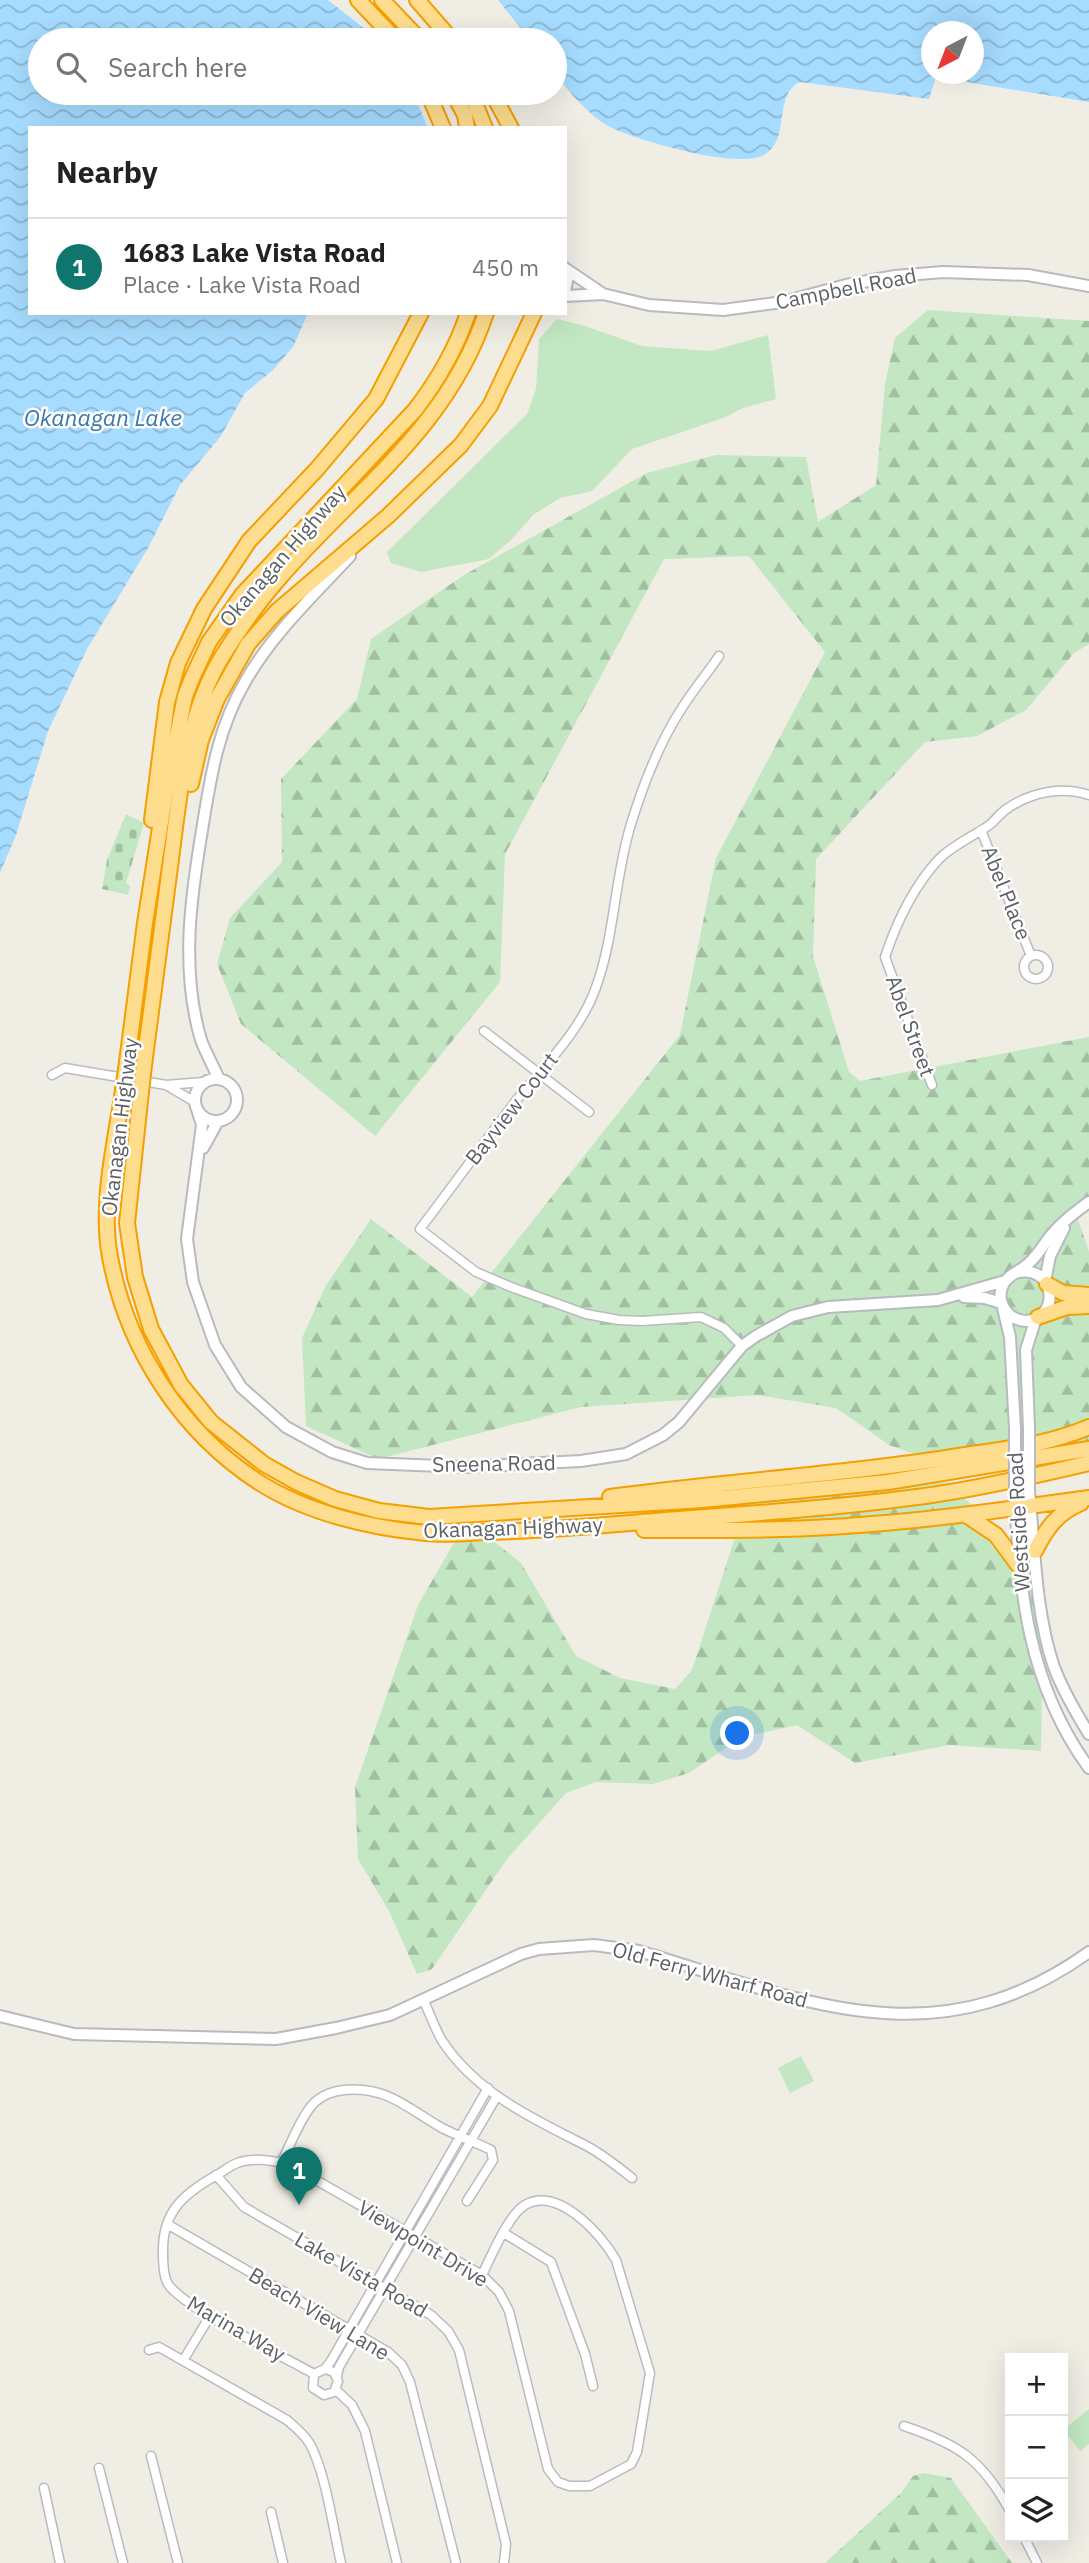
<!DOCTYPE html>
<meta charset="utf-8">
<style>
:root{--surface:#fff;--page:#f6f6f6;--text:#222;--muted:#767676;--line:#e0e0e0;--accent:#0f766e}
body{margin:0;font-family:"IBM Plex Sans",sans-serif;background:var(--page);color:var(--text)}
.controls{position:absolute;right:21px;bottom:21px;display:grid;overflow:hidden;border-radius:0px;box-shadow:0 7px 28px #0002}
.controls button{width:63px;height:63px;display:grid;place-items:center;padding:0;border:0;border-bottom:2px solid var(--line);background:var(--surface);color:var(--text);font:35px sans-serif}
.compass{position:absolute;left:921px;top:21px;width:63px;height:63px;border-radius:50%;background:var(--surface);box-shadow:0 7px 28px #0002;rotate:222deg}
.you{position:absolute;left:738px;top:1734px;width:24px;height:24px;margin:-18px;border:5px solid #fff;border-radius:50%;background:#1a73e8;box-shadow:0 0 0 10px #1a73e833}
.badge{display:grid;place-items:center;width:46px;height:46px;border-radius:50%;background:var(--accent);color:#fff;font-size:23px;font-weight:700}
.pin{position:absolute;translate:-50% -58px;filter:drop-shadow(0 2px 4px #0008)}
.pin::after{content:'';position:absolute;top:37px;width:24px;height:21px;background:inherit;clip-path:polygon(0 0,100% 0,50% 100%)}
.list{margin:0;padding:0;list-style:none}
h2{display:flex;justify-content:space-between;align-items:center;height:91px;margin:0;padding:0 28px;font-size:30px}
h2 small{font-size:23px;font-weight:400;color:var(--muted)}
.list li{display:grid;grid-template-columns:46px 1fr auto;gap:21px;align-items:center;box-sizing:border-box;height:98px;padding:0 28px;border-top:2px solid var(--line)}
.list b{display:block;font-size:26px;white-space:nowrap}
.list p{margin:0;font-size:23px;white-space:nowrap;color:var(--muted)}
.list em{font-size:23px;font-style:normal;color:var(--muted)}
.icon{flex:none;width:38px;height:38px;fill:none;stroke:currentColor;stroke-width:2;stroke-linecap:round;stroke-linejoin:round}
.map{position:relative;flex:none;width:1089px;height:2563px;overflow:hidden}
.search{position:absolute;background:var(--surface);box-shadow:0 7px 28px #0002;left:28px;top:28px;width:539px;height:77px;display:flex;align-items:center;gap:18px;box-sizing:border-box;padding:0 24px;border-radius:38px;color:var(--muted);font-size:26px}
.panel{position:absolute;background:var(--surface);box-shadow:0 7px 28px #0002;left:28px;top:126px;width:539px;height:189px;border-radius:0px}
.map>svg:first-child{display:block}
</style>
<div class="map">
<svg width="1089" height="2563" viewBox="0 0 1089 2563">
<defs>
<pattern id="forest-firs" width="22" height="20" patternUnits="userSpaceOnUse" patternTransform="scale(1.75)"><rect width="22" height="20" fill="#c3e7c2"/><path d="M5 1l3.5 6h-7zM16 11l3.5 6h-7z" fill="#a2bfa1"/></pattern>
<pattern id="cemetery-stones" width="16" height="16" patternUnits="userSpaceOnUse" patternTransform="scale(1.75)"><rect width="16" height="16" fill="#c3e7c2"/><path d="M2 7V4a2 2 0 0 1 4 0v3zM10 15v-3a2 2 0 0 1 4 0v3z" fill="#a2bfa1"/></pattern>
<pattern id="water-waves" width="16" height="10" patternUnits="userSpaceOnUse" patternTransform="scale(1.75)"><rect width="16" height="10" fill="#a6dcff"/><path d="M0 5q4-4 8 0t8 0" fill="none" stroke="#8ab6d2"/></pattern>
</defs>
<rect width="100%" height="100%" fill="#f0ede5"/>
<path fill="#c3e7c2" d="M557,319L582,325L642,346L711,351L768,335L776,399L743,408L726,417L632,449L592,491L560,498L533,515L511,540L489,559L421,572L391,563L387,552L527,414L536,389L539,339Z
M801,2056L814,2081L790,2093L778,2068Z
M1089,2409V2444L1080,2451L1063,2430Z"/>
<path fill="url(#forest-firs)" d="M928,310L1089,321V644L1074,653L1026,710L977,736L925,742L816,859L813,956L849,1072L860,1081L1089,1037V1210L1078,1219L1089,1252V1455L942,1464L889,1445L836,1408L758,1395L581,1407L378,1459L306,1426L302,1338L325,1287L371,1219L472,1297L680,1035L716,858L825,652L749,556L664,559L505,854L500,982L375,1136L241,1024L217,964L230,918L282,862L281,779L357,699L371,639L464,575L647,473L716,455L806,457L818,522L876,485L885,384L895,338Z
M949,1482L1010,1545L1043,1613L1041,1751L949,1745L855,1763L797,1725L742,1737L689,1773L653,1784L596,1782L566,1793L507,1859L432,1969L417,1974L389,1911L358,1859L355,1787L418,1605L459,1534L482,1532L521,1563L576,1656L620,1678L675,1689L692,1670L750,1491Z
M924,2473L951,2478L1012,2563H825L901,2493L913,2476Z"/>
<path fill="url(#cemetery-stones)" d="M126,814L144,823L126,883L130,886L128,895L102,889L107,860Z"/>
<path fill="url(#water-waves)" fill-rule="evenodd" d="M0,0H328L379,40H40V93H413L428,128H30V313H308L293,347L273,370L245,393L221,436L180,485L148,548L87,649L48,731L16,835L0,873Z
M498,0H1089V102L936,77L929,99L800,82C772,95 792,139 764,155C738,170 635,140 608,126C592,117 564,89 556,72C552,64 555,49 555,40H530ZM932,32H974V74H932Z"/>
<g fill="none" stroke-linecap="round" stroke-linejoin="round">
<defs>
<path id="street" d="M719,656C707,674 693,690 682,708C659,743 643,785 631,824C614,879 615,937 595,990C579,1033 543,1067 515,1102C483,1144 452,1187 420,1229L476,1272L511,1287L586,1314L619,1320L642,1321L701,1317L724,1328L742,1346
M981,830L1031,956
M1024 967a12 12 0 1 1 24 0a12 12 0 1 1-24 0Z
M484,1031L589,1112
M52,1075L65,1068L166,1085L204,1082
M166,1085L195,1102
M932,1085L885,957C897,921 913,887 939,859C953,845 972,837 988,826C995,821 1000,813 1008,808C1032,792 1062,786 1089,795
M423,1999C429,2012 434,2026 441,2039C474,2091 531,2118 583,2144C601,2153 617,2166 632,2178
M281,2163C290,2146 302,2114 315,2102C323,2095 334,2091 344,2090C387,2086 407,2108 442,2128C458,2136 475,2142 491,2150L493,2160L467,2201
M216,2175L244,2207L431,2315L448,2331L459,2350L506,2544L504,2563
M167,2224L388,2352L402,2365L410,2382L456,2563
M504,2233L551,2262L585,2354L593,2386
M149,2350L159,2347L287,2420C295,2427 304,2434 310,2444C326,2474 333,2528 341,2563
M184,2359L210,2316
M325,2369L334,2372L338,2381L334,2392L324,2395L313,2388L314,2374L325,2369L331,2361L488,2088
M314,2374C284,2357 184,2308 168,2284C163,2276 163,2262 163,2253C162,2212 183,2194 217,2175C224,2171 232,2164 240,2162C256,2157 273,2161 288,2164L482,2275L499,2292L509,2311L548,2469L558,2482L569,2486H590L631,2464L637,2452L650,2373L616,2260C601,2234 558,2186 525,2205C508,2215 491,2257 482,2275
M337,2376L339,2367L497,2096
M336,2390L352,2405L365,2431L397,2563
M904,2426C958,2444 982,2459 1010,2511
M151,2456L178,2563
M99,2468L123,2563
M44,2488L60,2563
M271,2512L283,2563
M1024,2537L1037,2563"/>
<path id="secondary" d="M565,268L568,276L565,291
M566,269L603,294
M565,296L603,294L649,305L723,310L783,302L846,285L895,276L943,272L1028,275L1089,286
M219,1079C213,1066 206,1053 201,1040C180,969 191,895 203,824C211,774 219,726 245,682C272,634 313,596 350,556
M195 1100a21 21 0 1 1 42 0a21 21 0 1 1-42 0Z
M197,1109L202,1125L187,1239L193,1282L215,1345L241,1387L286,1427L332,1452L367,1463L466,1467L581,1461L626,1454L663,1435L679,1422L742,1346L756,1336L792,1316L828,1307L938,1300L1005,1281
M203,1148L218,1121
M1015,1273C1055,1262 1062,1317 1027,1321C1020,1321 1012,1318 1008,1313C1000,1305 998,1293 1004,1283C1009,1274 1021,1271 1029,1263C1037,1256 1042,1247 1049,1238C1059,1224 1075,1212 1089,1202
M1045,1281L1050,1256L1064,1228
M964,1297L985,1298L1001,1303
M1003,1308L1010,1337L1015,1429
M1029,1429L1026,1350L1036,1318
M1015,1488C1018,1588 1028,1685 1089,1768
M1029,1491C1035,1549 1035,1611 1054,1667C1063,1691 1076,1713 1089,1734
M0,2016L74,2034L276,2039L336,2028L390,2015L521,1954L539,1949L594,1945L639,1951C802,2000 934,2063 1089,1952"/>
<path id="highway" d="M358,0L396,40
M382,0L420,40
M417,0L452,40
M428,93L443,128
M453,93L465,115L467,128
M471,93L485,128
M492,93L511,128
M191,784L201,740L217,699L248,644L277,611L388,516L461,445L490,406L534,313
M152,820L167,702L178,663L204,609L249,541L317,469L376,399L421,313
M127,1062L145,923L165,796L185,696L193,676L209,642L242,595L415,410C438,380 456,349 468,313
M144,1065C153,996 162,928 171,859C180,791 186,715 223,655C239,630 256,605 276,582C352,492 447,431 486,313
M123,1090C115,1144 100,1203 110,1257C127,1349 182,1433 260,1483C308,1513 370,1528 426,1533C445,1535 465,1533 485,1532C545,1531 605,1525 666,1520C749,1514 834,1508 917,1497C973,1490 1034,1476 1089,1463
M141,1092L127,1223L135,1277L151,1329L181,1385L211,1422L264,1464L296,1482L335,1499L379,1511L429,1517L702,1500L888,1482L1089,1449
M1047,1284L1063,1293L1089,1295
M1038,1317L1067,1307L1089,1306
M610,1497C726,1481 843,1475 959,1456C1003,1449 1048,1445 1089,1427
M966,1515L996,1535L1018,1565
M644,1530C706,1530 768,1531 830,1527C917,1522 1003,1510 1089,1498
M1035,1551C1046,1529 1057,1513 1081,1503"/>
</defs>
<use href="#street" stroke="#b8bbbf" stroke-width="11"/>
<use href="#secondary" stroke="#b7babf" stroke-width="14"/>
<use href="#highway" stroke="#f59f00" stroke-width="18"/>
<use href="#street" stroke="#fff" stroke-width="8"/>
<use href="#secondary" stroke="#fff" stroke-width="10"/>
<use href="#highway" stroke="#fede8e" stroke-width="14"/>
<defs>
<path id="secondary-bridge" d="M1015,1429V1488
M1029,1429V1491"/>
<path id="highway-bridge" d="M123,1090L127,1062
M141,1092L144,1065"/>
</defs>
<use href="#secondary-bridge" stroke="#b7babf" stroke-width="14" stroke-linecap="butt"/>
<use href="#highway-bridge" stroke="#f59f00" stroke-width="18" stroke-linecap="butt"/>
<use href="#secondary-bridge" stroke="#fff" stroke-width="10"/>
<use href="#highway-bridge" stroke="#fede8e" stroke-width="14"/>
</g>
<g text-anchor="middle" stroke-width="5" stroke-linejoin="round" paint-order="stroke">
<g font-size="21" fill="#5d6166" stroke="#fff">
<text transform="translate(846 289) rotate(-11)" y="7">Campbell Road</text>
<text transform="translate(283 556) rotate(-49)" y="7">Okanagan Highway</text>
<text transform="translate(1006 893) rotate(68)" y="7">Abel Place</text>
<text transform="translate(910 1026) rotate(70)" y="7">Abel Street</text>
<text transform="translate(512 1109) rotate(-52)" y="7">Bayview Court</text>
<text transform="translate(120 1127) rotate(-83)" y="7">Okanagan Highway</text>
<text transform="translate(494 1464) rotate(-1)" y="7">Sneena Road</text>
<text transform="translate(1019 1522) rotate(-93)" y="7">Westside Road</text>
<text transform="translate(513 1528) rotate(-2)" y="7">Okanagan Highway</text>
<text transform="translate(710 1975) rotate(15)" y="7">Old Ferry Wharf Road</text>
<text transform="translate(423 2244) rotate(31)" y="7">Viewpoint Drive</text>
<text transform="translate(361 2275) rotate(30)" y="7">Lake Vista Road</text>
<text transform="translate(319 2314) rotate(31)" y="7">Beach View Lane</text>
<text transform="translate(236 2329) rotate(30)" y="7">Marina Way</text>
</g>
<g font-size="23" font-style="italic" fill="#3d77ab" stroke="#fff">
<text x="103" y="426">Okanagan Lake</text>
</g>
</g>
</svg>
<div class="controls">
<button>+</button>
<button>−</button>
<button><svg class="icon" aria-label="layers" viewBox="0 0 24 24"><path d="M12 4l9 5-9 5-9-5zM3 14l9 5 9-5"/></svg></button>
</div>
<svg class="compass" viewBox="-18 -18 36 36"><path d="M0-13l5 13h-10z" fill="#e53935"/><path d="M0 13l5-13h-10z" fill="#767676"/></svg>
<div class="you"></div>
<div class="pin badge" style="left:299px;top:2205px">1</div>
<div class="search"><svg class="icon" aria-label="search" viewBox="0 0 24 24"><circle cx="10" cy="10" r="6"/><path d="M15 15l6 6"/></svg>Search here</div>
<section class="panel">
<h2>Nearby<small></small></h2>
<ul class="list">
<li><span class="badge">1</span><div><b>1683 Lake Vista Road</b><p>Place · Lake Vista Road</p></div><em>450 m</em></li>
</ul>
</section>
</div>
